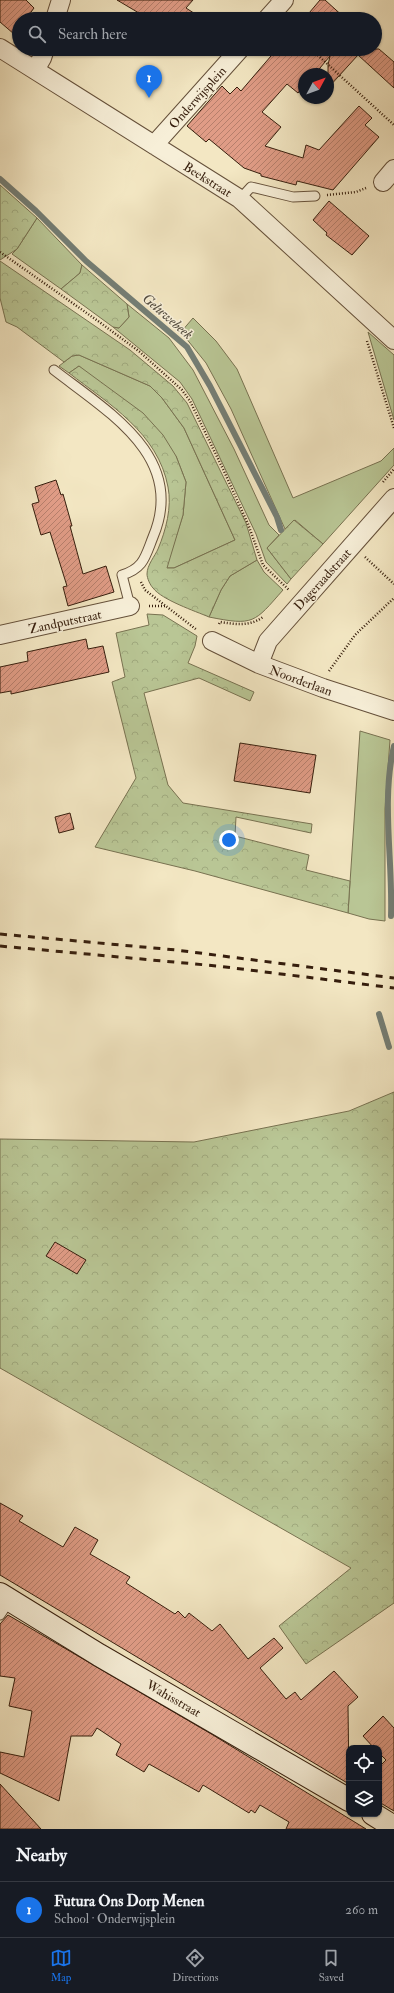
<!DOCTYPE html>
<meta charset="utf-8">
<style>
:root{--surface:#171b24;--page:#242831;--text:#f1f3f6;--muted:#9ea1a6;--line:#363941;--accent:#1a73e8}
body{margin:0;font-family:"IM FELL Double Pica",serif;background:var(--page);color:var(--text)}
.controls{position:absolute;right:12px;bottom:12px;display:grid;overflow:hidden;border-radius:8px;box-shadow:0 1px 3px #0004}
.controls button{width:36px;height:36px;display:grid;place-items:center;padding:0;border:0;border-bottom:1px solid var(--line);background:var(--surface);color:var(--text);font:20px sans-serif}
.compass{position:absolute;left:298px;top:68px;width:36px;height:36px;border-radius:50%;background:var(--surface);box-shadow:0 1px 3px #0004;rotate:49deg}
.you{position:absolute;left:229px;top:840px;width:14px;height:14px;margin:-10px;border:3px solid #fff;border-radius:50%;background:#1a73e8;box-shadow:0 0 0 6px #1a73e833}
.badge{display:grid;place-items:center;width:26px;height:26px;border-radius:50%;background:var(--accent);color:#fff;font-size:13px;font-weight:700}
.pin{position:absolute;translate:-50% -33px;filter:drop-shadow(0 1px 2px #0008)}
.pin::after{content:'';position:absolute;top:21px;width:14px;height:12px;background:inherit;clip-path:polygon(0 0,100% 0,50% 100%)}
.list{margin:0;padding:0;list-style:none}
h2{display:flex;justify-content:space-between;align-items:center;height:52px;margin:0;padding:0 16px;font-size:17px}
h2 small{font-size:13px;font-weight:400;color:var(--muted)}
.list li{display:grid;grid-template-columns:26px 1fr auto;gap:12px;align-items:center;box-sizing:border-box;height:56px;padding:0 16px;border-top:1px solid var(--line)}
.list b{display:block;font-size:15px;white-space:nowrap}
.list p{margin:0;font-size:13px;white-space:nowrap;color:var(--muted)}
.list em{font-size:13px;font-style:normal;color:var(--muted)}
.icon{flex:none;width:22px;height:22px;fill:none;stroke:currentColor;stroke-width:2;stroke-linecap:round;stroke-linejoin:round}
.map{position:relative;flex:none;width:394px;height:1829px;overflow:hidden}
.search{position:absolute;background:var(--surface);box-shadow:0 1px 3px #0004;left:12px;right:12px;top:12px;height:44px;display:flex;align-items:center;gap:10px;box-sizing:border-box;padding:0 14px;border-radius:22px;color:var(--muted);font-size:15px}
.sheet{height:108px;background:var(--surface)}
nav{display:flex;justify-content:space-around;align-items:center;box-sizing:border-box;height:56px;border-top:1px solid var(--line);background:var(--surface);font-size:11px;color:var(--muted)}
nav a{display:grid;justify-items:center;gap:2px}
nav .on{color:var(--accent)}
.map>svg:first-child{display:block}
</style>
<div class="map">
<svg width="394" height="1829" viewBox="0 0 394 1829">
<defs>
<pattern id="forest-crowns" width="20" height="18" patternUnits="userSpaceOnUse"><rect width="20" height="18" fill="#b9c695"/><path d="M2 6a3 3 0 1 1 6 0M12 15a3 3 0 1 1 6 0" fill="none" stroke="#a0aa7f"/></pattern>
<pattern id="building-hatch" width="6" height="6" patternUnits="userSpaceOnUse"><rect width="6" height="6" fill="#e09c86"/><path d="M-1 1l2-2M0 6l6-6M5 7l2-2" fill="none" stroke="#b67f6c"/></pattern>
</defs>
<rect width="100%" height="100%" fill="#f3e7c3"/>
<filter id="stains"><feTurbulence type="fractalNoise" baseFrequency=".005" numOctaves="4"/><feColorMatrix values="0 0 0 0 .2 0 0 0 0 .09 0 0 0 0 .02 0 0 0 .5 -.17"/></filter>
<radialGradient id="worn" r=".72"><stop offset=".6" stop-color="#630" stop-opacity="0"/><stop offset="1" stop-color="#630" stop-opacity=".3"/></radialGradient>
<path fill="#b9c695" stroke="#787251" d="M37,218L82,265L80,273L61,289L12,254L17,249Z
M127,304L169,338L193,370L234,449L269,525L279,535L267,548L291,579L287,584L266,562L256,534L192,399L180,382L113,327L119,328L129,317Z
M193,318L216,341L237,369L293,498L381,461L394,448V465L323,544L295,520L285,529L231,409L206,363L181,332Z
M368,332L394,355V420Z
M79,355L150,386L162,398L184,428L235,540L174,568H166L183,515L186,482L176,456L79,366L69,373L59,366L72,356Z
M257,560L264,572L283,590C254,623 254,626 209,617L221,590L230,576Z
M360,731L390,740L385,809V921L369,919L348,913Z"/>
<path fill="url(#forest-crowns)" stroke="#787251" d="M0,185L37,218L17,249L0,260Z
M0,261L130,350L173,386L187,403L246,523L257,560L230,576L221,590L209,617C195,611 162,600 153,588C150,585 147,578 147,574C147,565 155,556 158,549C166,530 172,507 168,487C158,433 109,404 69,373L79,366L143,413L163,435L176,456L186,482L183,515L167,568H174L235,540L184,428L162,398L150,386L79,355L72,356L64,362L17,327L6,322L0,298Z
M82,265L127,304L129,317L119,328L113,327L61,289L80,273Z
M294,520L323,544L291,579L267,548Z
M147,614L163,615L197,636L195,646L188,663L254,692L250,701L199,678L144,693L168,785L183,803L312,824L311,833L236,817L235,836L309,855L306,870L350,881L348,913L195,871L95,847L136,778L112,682L125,677L116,633L149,625Z
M394,1092V1603L306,1664L279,1626L351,1568L0,1368V1139L194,1142L349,1111Z"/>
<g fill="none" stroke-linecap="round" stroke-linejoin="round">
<path stroke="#747e75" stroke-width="6" d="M0,179L36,211L86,261L187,347L210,386L277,517L281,530
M391,916C393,860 381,801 394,746
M379,1014L389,1047"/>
</g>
<path fill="url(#building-hatch)" stroke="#361e0d" d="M0,0H26L34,8L26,19H19V28L14,34L0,22Z
M117,0H193L186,8L203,19H149Z
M320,0H325L346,19H304Z
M277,49H379L394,62V88L358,55L328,88V65L330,56L315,74H304V86L298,93L287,84L262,112L281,127L265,146L303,158L306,145L319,150L359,106L372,118L365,125L379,137L333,190L297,181L296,185L261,176V174L244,168L209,139L206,142L187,126L222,86L230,94L237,87L241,91Z
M329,201L369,236L352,255L326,235L327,233L313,220Z
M56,480L61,495L63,494L72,526H70L83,574L106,566L114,592L68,606L63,587L67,586L50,532L41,535L32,504L39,502L35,487Z
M86,639L88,649L103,646L109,672L11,694V691L0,693V667L28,661L27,652Z
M240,743L316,755L310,793L234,781Z
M70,813L74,829L59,833L55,817Z
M55,1242L86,1260L77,1274L46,1256Z
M0,1503L23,1516L19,1521L63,1547L75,1527L98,1540L90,1554L130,1577L126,1583L175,1614L178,1611L185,1618L189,1613L212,1631L220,1624L248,1659L274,1638L283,1648L260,1668L286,1699L295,1692L301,1700L334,1671L358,1697L348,1706L349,1784L0,1575Z
M8,1615L213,1735L366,1829H286L289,1822L260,1805L255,1813L251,1810L249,1813L203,1785L199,1792L149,1764L144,1772L116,1755L121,1744L97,1728L92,1736H71L59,1801L0,1773V1752L24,1757L32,1711L9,1706L15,1678L0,1676V1624Z
M383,1716L394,1728V1811L379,1802V1767L386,1760L379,1753V1748H374L363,1736Z
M0,1784L41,1829H0Z"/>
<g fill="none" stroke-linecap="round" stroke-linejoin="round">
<defs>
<path id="lane" d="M240,199L251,187L293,197L315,196
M54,370C108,412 187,457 153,537C145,557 144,568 122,575L130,606
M0,1615L10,1600"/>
<path id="street" d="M55,19L61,0
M267,19L284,0
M0,48L240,199L394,340
M35,70L42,58L45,49
M154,145L240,49
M383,182L394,169
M0,635L130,606
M212,641L259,664L323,688L394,711
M259,664L268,641L394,498"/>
<path id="secondary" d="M0,1594L99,1655L349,1800
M373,1814L394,1827"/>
</defs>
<use href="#lane" stroke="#65503a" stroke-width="11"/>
<use href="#street" stroke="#65503a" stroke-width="20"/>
<use href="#secondary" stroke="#361e0d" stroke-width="24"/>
<path stroke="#361e0d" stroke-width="2.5" stroke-dasharray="1 2" stroke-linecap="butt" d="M311,49L394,125
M327,195L356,192L366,188
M0,252L98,321L140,352L182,390L190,401L223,469L248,524L263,565L289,590
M367,341L394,428
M383,482L394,469
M365,557L394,584
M141,582L145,590L197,630
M149,606H166
M219,624L220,622C235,624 249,627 263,617
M329,671L355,635L394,598"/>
<use href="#lane" stroke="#f7efd8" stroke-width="9"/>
<use href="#street" stroke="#f7efd8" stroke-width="18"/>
<use href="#secondary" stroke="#f7efd8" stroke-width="22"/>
<path stroke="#361e0d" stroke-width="3" stroke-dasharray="7 7" stroke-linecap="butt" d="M0,934L176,950L394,978
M0,946L217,966L394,988"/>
</g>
<g text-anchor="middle" stroke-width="3" stroke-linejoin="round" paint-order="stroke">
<g font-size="13" fill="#361e0d" stroke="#f7efd8">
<text transform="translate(197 97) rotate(-48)" y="5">Onderwijsplein</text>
<text transform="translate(208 179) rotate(32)" y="5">Beekstraat</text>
<text transform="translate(322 579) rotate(-48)" y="5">Dageraadstraat</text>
<text transform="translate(65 621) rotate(-12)" y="5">Zandputstraat</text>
<text transform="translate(301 680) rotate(20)" y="5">Noorderlaan</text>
<text transform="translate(174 1698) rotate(30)" y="5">Wahisstraat</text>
</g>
<g font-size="14" font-style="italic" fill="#554e41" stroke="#f7efd8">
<text transform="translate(168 316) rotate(41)" y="5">Geluwebeek</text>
</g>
</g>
<rect width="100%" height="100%" filter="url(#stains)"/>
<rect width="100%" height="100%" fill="url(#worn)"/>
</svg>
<div class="controls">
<button><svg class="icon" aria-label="locate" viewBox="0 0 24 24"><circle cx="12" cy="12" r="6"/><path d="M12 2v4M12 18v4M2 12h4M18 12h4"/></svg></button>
<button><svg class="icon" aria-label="layers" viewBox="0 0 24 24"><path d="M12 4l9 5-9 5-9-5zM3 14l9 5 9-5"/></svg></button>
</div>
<svg class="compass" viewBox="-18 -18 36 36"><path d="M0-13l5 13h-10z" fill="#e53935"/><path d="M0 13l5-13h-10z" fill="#9ea1a6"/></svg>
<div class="you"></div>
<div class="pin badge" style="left:149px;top:98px">1</div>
<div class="search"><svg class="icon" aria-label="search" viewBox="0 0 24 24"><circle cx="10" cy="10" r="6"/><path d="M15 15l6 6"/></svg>Search here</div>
</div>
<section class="sheet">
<h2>Nearby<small></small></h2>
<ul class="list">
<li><span class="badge">1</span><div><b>Futura Ons Dorp Menen</b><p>School · Onderwijsplein</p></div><em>260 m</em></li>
</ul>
</section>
<nav>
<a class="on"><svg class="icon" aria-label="map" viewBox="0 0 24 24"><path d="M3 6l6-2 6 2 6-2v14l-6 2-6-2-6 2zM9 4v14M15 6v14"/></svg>Map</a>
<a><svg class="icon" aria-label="directions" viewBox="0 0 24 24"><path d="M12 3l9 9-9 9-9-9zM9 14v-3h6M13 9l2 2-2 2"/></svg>Directions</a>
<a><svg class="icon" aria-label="saved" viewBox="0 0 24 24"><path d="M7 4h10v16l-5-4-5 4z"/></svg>Saved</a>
</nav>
